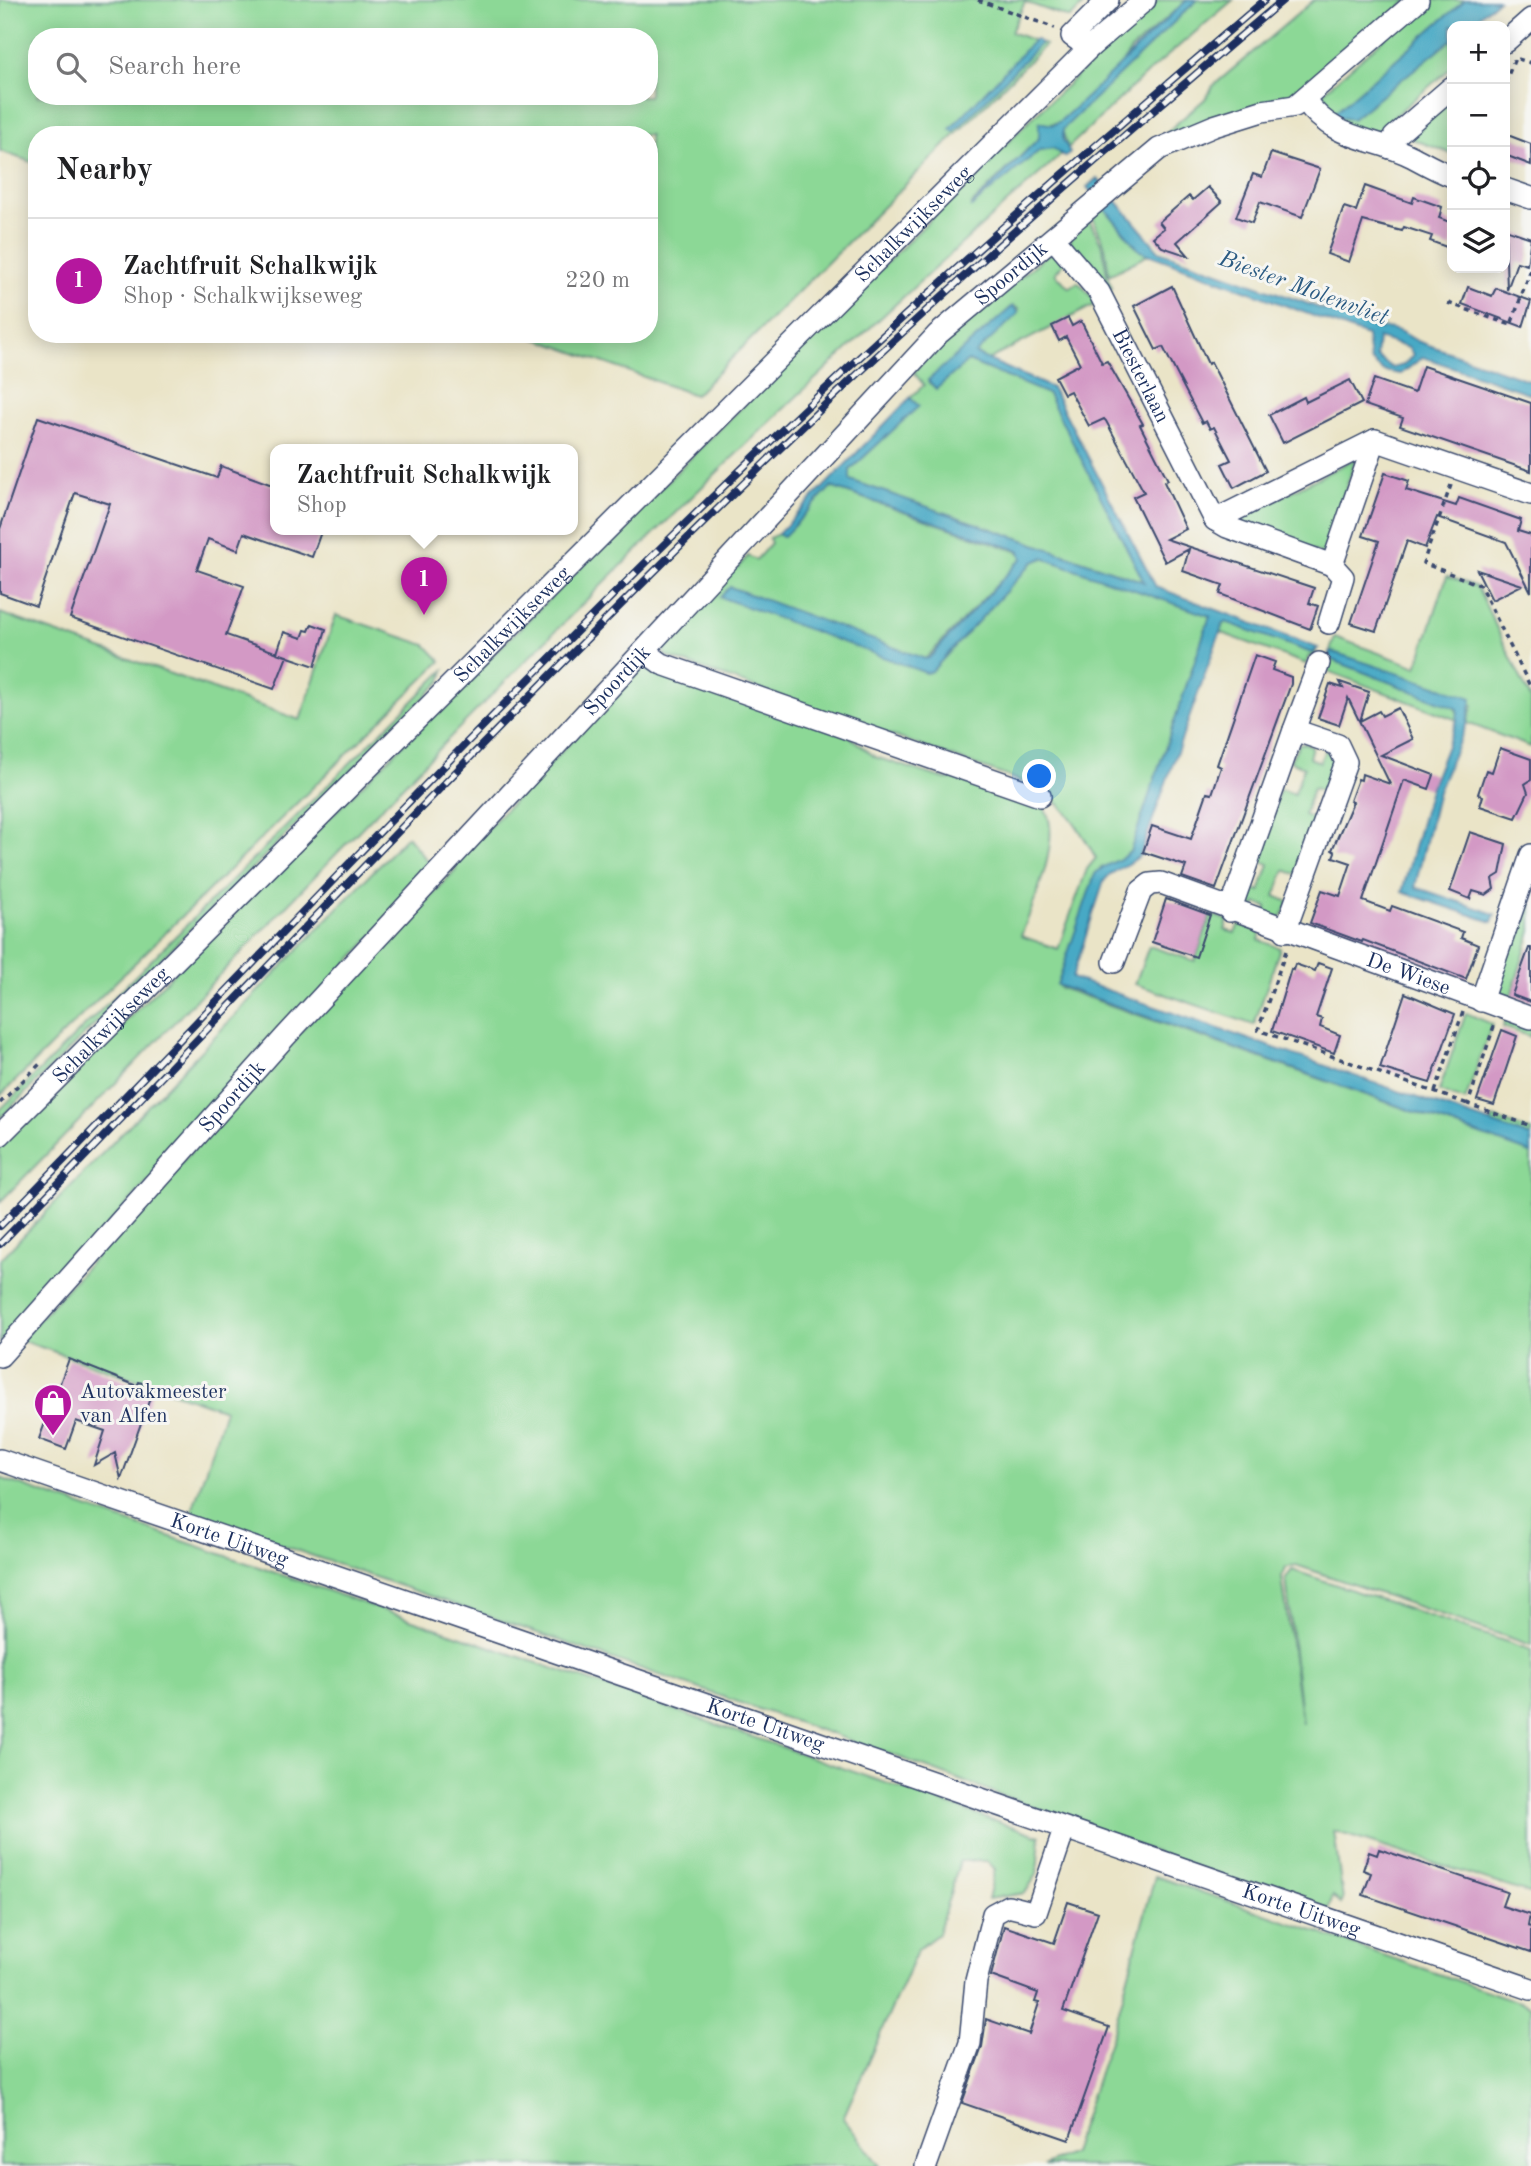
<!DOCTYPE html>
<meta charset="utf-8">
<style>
:root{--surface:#fff;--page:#f6f6f6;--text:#202124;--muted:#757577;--line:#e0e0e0;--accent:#b5179e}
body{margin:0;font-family:"Old Standard TT",serif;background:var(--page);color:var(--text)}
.controls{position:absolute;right:21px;top:21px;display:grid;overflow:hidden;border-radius:14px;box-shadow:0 4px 18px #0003}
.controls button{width:63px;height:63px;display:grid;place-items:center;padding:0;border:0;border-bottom:2px solid var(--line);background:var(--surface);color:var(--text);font:35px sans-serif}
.you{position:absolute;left:1040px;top:777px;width:24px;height:24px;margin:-18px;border:5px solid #fff;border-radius:50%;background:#1a73e8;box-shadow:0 0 0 10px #1a73e833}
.badge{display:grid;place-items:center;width:46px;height:46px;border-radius:50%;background:var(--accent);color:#fff;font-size:23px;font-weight:700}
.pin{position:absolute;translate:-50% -58px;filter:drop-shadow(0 2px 4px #0008)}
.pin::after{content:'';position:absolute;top:37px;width:24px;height:21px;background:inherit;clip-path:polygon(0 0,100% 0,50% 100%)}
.popup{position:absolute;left:270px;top:444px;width:308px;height:91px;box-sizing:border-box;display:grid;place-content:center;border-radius:14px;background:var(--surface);filter:drop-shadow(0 2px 5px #0005);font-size:23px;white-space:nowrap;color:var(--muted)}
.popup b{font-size:26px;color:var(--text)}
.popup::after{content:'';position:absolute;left:50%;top:100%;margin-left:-14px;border:14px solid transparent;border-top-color:var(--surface)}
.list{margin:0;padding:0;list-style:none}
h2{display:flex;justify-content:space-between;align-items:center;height:91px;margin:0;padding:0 28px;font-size:30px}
h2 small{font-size:23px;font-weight:400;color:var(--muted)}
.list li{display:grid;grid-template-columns:46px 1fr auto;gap:21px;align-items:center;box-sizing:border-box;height:126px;padding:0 28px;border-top:2px solid var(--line)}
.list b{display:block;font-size:26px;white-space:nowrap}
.list p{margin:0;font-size:23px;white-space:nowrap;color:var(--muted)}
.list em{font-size:23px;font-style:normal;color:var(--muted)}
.icon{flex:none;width:38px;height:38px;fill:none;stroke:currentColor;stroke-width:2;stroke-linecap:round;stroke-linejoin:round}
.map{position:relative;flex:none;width:1531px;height:2166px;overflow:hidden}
.search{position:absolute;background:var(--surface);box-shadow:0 4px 18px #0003;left:28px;top:28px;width:630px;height:77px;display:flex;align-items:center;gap:18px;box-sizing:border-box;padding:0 24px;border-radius:28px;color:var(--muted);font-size:26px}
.panel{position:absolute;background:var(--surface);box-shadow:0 4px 18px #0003;left:28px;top:126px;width:630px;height:217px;border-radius:28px}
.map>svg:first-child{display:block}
</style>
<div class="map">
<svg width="1531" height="2166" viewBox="0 0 1531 2166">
<rect width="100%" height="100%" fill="#f6f6f2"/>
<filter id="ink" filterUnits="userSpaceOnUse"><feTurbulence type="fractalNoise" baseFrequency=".0143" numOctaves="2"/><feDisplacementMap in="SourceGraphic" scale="14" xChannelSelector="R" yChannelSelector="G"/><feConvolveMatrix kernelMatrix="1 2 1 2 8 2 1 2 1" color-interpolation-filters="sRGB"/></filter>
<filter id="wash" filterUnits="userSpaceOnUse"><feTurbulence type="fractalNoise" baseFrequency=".00686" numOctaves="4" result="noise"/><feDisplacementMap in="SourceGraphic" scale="28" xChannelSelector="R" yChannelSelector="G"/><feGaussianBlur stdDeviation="1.57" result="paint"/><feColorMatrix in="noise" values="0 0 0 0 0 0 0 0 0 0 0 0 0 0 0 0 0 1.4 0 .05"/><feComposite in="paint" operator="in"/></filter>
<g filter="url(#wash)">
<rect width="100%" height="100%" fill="#eae4c7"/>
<path fill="#8cd896" stroke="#54847a" stroke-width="2" fill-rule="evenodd" d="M0,0H1088L1070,18L1025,2L1011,32L1045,45L695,395L523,334H649V135H37V164L0,151ZM37,37H649V96H37Z
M1158,0H1187L1131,50L1114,74L1059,122L1039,126V138L971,205L1040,150L1054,148L1062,154C826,362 599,583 381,808C253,939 128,1072 0,1202V1146L1034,116Z
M1197,0H1233L1146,74L1068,148L1062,129Z
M1314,0H1409L1300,95L1132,162L1205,99L1213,86Z
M1427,0H1465L1335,112L1352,119L1452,39V67L1380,128L1376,137C1356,130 1316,123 1320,95Z
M1452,99V154L1412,139L1411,135Z
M1103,206L1140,251L1150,254L1109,275L1105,246L1093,218Z
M1088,218L1103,247L1107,276L1112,288L1106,291L1070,244V236Z
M1054,253L1065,262L1055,273L1069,288L1078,282L1098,303L988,360L975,354L1019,309L1013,306L928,381L936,389L968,361L1048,394L1145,582L850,480L849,471L918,406L910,398L924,385L914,373L924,358L1048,254Z
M1356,458L1324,555L1235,521Z
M831,487L1022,553L1023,558L925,659L730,587L926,673L932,671L1033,562L1043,558L1210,616L1130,852L1117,862L1100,868L1057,985L1061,988L1531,1153V1645L1296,1565L1285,1568L1282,1577L1302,1724L1286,1578L1292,1570L1531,1650V1894L1334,1831L1343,1900L1341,1904L1333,1896L1328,1912L1322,1914L901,1758L191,1514L225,1410L20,1340L417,903H425L456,869V861L641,669L664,672L849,736L875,757L945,779L977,780L1040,803C1068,829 1032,906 1021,936L1058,949L1087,869L1096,858C1078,826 1064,802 1032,785L666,656L659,643L730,567H738L748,556L756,560L771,543L769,538L778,534L783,537Z
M1447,576L1477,587L1531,699V747L1467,723L1473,705L1330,651L1335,637L1417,667Z
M0,613L300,720L336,615L426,645L441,661L0,1096Z
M1226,622L1312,653L1316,652L1314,657L1309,656L1306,664L1219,632Z
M1329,656L1330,659L1454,707L1459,714L1457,720L1325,670Z
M444,670L441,681L0,1118V1110Z
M1305,743L1312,746L1309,758L1320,762L1325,750L1332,753L1337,764L1327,792L1313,788L1304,815L1317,820L1297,875L1285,870L1275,896L1289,902L1281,918H1264L1267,907L1256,903L1252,914L1242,901L1246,887L1260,891L1269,864L1255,859L1280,789L1294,794L1304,767L1290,761L1299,744Z
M407,836L434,869L0,1343V1260Z
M1526,904L1531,905V931L1509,1003L1499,999L1495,986Z
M1211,915L1228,920L1225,930L1235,933L1239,924L1261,932L1259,940L1280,948L1254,1025L1135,984L1149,946L1195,961Z
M1466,1013L1492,1024L1465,1101L1439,1091Z
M1506,1019L1531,1026V1037L1503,1027Z
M1493,1118L1531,1131V1137L1491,1123Z
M0,1478L1040,1836L1037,1874L1025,1893L988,1899L995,1869L987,1861H960L938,1934L918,1949L843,2118L880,2166H0Z
M1155,1876L1531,2006V2166H1044L1072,2153L1115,2025Z"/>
<path fill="#46a9c5" stroke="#306c92" stroke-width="2" fill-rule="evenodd" d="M1187,0H1197L1063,129V140L1070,152L1065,157L1053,148L1040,150L970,208L1039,138V122L1053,125L1059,122C1104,83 1143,40 1187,0Z
M1465,0H1498L1468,26H1452V39L1352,119L1335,117V112Z
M1035,39L1041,43L954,132L950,129Z
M1097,178L1159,251L1379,329C1394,326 1405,334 1417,341L1531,381V394L1423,357L1401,374L1383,371L1370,360L1367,336L1140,251L1087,187ZM1378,338L1409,348L1413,355L1404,365L1392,368L1376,356Z
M1013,306L1019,313L975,354L1052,388L1156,587L1318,648L1312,653L1226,622L1223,624L1140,855C1129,867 1113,868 1104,881L1072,978L1531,1137V1153L1057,985L1095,874C1104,863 1119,863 1130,852L1210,616L1043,558L1033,562L932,671L926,673L720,597L730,587L925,659L929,658L1022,558L1020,551L831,487L783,537L778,534L910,398L919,406L850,470V480L1144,582L1048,394L968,361L936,389L928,380Z
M1330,651L1472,698L1467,723L1438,791L1415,887L1495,914L1492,922L1402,892L1430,789L1457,720L1458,709L1330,659Z"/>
<g id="blocks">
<path fill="#d399c5" d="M1505,134L1531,144V165L1505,155Z
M1271,153L1320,169L1302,217L1260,202L1252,223L1236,217L1253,174L1262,177Z
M1365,186L1412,203L1414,197L1442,207L1439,218L1452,223V249L1430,241L1432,236L1404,227L1402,231L1363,221L1349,262L1327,254L1344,207L1356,211Z
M1208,187L1222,202L1177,242L1189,256L1162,247L1153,237L1164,228L1159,222L1189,196L1193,200Z
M1505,229L1531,238L1527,265L1517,262L1507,290Z
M1172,286L1208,364L1211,362L1266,471L1234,488L1222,464L1231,460L1214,427L1210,429L1206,421L1202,423L1163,347L1156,350L1134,306Z
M1468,287L1492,296L1496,288L1531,301L1523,327L1462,304Z
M1068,318L1072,326L1081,321L1102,363L1107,361L1143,424L1140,425L1168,480L1164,482L1186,529L1166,539L1314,588L1309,603L1318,606L1310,629L1220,594L1223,585L1183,571L1189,549L1165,562L1133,497L1144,492L1106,421L1104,419L1089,426L1070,391L1064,394L1055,377L1080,364L1066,337L1059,341L1052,326Z
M1423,366L1531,403V471L1400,426L1403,418L1365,405L1374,379L1414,393Z
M1350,380L1362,403L1283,443L1269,415L1304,397L1306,402Z
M38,417L217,478L221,466L275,486V529H322L312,557L244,533L238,550L208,539L197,570L244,586L226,635L287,656L274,689L70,618L110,504L75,493L36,606L0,593V529Z
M1385,473L1409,481L1406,490L1456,506L1459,498L1521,520L1518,531L1531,535V592L1506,542L1437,517L1425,548L1407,541L1376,631L1351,623L1379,541L1363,536Z
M1477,570L1522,585L1492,600Z
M312,624L326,629L315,666L277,653L284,632L302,638L305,630L309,631Z
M1255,655L1275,662L1272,670L1291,677V684L1216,889L1182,877L1186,866L1143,852L1152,826L1191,839L1207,793L1212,794L1221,767L1217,765Z
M1340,682L1369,692L1360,721L1379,711L1382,716L1398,708L1413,739L1381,755L1434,775L1429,789L1404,780L1363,901L1390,911L1392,906L1463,932L1461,938L1478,945L1466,979L1363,940L1362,942L1310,923L1322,890L1340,896L1351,863L1333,857L1335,852L1332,850L1353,802L1350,801L1358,779L1361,780L1362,774L1390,784L1348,698L1339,725L1318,718L1330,684L1343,688Z
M1500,748L1531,759V780L1525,784L1528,793L1516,818L1480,806L1483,796L1478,794L1486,770L1492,772Z
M1470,832L1506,844L1500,874L1492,879L1494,889L1486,895L1473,891L1470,899L1450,891Z
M1166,899L1210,915L1196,957L1152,942Z
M1529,948H1531V1002L1512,995Z
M1318,963L1332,968L1316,1017L1322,1019L1320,1027L1340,1035L1334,1053L1272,1031L1291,969L1293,970L1295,964L1315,971Z
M1405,993L1455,1014L1430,1083L1380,1068Z
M1502,1030L1517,1036L1494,1105L1477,1100Z
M69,1359L137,1386L139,1382L154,1387L121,1479L115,1453L94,1465L105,1431L76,1421L66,1449L39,1439Z
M1379,1849L1507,1892L1502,1906L1530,1915L1528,1926L1531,1927V1952L1363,1895L1371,1873L1363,1870L1369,1852L1377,1855Z
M1068,1902L1098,1912L1063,2011L1109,2027L1069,2140L962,2103L982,2047L986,2019L1029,2034L1039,2003L1035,2002L1038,1993L991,1976L1004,1926L1054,1943Z"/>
</g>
</g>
<g filter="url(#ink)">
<use href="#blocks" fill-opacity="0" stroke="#3a4a6e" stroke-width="2"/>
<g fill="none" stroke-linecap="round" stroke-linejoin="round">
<defs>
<g id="minor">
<path d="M1505,42L1531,19"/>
<path d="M1089,48L1072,36L1108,0"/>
<path d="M1305,100C1334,142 1372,136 1413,157C1426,164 1438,171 1452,176"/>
<path d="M1390,148L1394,137L1452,87"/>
<path d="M1505,189L1531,198"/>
<path id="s1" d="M1054,239L1099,292L1215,520L1227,527L1332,565L1375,440"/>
<path d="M1215,520L1375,440L1531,494"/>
<path d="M1329,623L1343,577L1332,565"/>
<path d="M644,651L662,664L1040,796"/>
<path d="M1294,730L1319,663"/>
<path d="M1230,911L1294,730L1338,745L1346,762L1285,931"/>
<path id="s2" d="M1114,962L1141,891L1150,884L1161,883L1531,1018"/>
<path d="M1481,1001L1531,855"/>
<path id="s3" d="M0,1135L1089,48L1145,0"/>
<path id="s4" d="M0,1356L285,1037L938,334L1159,149L1214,126L1262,111L1295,106L1418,0"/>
<path id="s5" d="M0,1460L1531,1989"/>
<path d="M926,2166L970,2043L976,1981L993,1914L1008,1906L1036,1913L1064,1830"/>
</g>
</defs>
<use href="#minor" stroke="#3a4a6e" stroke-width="24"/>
<path stroke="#3a4a6e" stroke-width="3.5" stroke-dasharray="5 5" stroke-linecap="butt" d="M978,0L1055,28
M1505,83L1515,58L1531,63
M1448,303L1511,325L1531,269
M1451,485L1423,563L1480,585L1531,688
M1286,951L1258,1030L1468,1104
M1494,1026L1468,1104L1531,1126
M1435,1092L1463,1012
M0,1103L40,1064"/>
<use href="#minor" stroke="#fff" stroke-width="21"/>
<defs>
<path id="rail" d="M0,1226C263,955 521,678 795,418C947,273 1106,136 1265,0
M0,1244C273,963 541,676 825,405C973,264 1128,132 1283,0"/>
</defs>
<use href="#rail" stroke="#1b2f5e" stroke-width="8"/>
<use href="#rail" stroke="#f6f6f2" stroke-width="5" stroke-dasharray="16" stroke-linecap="butt"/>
</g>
</g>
<defs>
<symbol id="shop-pin" viewBox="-11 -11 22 30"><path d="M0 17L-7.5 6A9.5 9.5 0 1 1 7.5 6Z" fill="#b5179e" stroke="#f6f6f2"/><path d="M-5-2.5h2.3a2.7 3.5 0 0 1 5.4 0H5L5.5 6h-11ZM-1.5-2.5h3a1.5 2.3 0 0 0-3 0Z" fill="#fff"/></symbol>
</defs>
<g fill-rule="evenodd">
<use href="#shop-pin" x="31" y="1381" width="44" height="60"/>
</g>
<g text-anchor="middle" stroke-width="6" stroke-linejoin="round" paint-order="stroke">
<g font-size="21" fill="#1b2f5e" stroke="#f6f6f2">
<text dy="7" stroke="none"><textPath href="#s3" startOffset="1290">Schalkwijkseweg</textPath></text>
<text dy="7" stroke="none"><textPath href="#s4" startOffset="1482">Spoordijk</textPath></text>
<text dy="7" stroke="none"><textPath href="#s1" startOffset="163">Biesterlaan</textPath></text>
<text dy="7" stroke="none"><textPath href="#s3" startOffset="723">Schalkwijkseweg</textPath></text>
<text dy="7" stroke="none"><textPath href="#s4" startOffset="915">Spoordijk</textPath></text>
<text dy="7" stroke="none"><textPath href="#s2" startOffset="362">De Wiese</textPath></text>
<text dy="7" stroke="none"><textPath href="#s3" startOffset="156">Schalkwijkseweg</textPath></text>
<text dy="7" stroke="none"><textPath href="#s4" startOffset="348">Spoordijk</textPath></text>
<text dy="7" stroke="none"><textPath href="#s5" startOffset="243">Korte Uitweg</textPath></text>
<text dy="7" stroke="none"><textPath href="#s5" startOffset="810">Korte Uitweg</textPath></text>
<text dy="7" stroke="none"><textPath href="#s5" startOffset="1377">Korte Uitweg</textPath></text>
</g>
<g font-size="21" fill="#1b2f5e" stroke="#f6f6f2" text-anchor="start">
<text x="80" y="1398">Autovakmeester<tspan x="80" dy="24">van Alfen</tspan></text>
</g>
<g font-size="23" font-style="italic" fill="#2a5a82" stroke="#f6f6f2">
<text transform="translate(1304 287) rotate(20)" y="8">Biester Molenvliet</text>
</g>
</g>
</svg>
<div class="controls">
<button>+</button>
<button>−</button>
<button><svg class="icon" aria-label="locate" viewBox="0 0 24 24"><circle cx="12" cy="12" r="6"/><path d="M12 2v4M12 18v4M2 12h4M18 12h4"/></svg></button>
<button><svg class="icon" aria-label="layers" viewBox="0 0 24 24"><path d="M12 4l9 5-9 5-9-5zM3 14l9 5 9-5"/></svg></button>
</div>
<div class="you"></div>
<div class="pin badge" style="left:424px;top:615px">1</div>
<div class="popup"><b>Zachtfruit Schalkwijk</b>Shop</div>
<div class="search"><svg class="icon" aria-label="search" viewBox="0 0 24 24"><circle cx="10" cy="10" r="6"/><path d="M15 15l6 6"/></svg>Search here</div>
<section class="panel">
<h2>Nearby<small></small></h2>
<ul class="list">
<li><span class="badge">1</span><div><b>Zachtfruit Schalkwijk</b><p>Shop · Schalkwijkseweg</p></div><em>220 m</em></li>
</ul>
</section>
</div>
